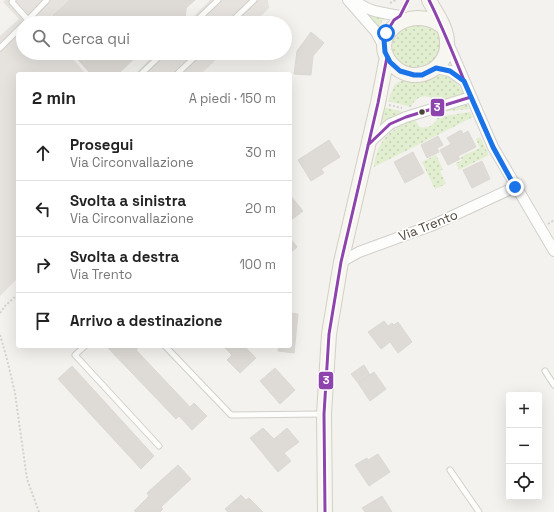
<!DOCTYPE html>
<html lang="it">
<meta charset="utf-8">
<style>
:root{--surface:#fff;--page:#f2f2f2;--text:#222;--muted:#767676;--line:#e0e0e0}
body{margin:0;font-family:"Space Grotesk",sans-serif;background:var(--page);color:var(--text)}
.controls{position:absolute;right:12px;bottom:12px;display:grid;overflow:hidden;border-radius:4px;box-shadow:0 4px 16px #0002}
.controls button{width:36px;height:36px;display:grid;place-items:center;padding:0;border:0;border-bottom:1px solid var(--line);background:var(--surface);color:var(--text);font:20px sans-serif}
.stop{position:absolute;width:12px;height:12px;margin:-9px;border:3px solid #1a73e8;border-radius:50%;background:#fff}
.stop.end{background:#1a73e8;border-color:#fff;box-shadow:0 1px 4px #0008}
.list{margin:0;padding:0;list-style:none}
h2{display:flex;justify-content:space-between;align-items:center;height:52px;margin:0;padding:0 16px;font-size:17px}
h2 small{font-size:13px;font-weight:400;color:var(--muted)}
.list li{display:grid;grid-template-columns:26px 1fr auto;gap:12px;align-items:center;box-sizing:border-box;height:56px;padding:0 16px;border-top:1px solid var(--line)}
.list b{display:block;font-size:15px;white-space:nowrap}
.list p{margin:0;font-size:13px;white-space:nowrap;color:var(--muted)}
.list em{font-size:13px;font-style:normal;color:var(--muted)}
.icon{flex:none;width:22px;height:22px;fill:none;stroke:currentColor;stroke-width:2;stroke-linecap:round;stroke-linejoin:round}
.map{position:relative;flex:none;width:554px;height:512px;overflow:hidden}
.search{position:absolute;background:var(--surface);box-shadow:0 4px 16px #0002;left:16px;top:16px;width:276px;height:44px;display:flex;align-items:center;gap:10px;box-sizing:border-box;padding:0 14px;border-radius:22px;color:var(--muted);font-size:15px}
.panel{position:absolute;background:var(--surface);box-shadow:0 4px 16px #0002;left:16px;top:72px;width:276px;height:276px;border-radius:4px}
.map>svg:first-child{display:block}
</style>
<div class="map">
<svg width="554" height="512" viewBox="0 0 554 512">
<defs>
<pattern id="grass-dots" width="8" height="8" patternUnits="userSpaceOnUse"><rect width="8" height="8" fill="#e1eecf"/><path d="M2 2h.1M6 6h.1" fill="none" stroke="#c3cdb2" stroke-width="1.8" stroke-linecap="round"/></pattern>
</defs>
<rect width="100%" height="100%" fill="#f4f2ee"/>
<path fill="url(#grass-dots)" d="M368,14L385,16L379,27Z
M401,22L437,28L442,45L433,64L415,70L397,62L390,46Z
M442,74C454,78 458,84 464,94L437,103C429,92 416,95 411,107L388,101L394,86L400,81H422Z
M466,102L469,109L439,112Z
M383,107L408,113L377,129Z
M470,112L473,117L374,167C377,140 390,129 414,119L420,127C429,129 434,125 438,117Z
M480,137L489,155L459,170L456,163L462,160L461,157L480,148L476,139Z
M436,155L443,169L440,171L446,184L435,189L422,162Z"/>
<path fill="#e6e3df" d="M5,0H68L51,16L50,23H23V53H56V59L71,57L86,74H18V278L0,296V36L19,19L3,2Z
M210,0H268L269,8L254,23H193L195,15Z
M156,53H223L201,74H135Z"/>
<path fill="#dedbd6" stroke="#dcd9d4" d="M69,0H195L186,8L185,22L52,23L53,15Z
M311,32L324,43L313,56L311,75L294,74L297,51Z
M72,53H140L118,74H91Z
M461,130L463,134L468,131L476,147L458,156L460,159L448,165L440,150L451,144L447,138Z
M438,136L443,145L437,148L439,152L427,158L421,145Z
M329,140L340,157L321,169L324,173L311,181L298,160Z
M413,152L424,173L405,183L394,162Z
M482,161L490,179L472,188L463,170Z
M290,195L303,211L291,220L290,218Z
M290,238L297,247L290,253Z
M290,313L298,314L294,353L278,351L279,346H290Z
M384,321L388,326L392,323L394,325L398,322L412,342L398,353L390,342L381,349L368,332Z
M110,346H139L136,350L190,407L194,403L207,416L192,430L179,416L176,419L108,348Z
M223,346H244L256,358L240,373L227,360L232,355Z
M364,365L370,375L358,383L351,374Z
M72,366L154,456L141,469L58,379Z
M275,368L295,390L280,404L260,381Z
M374,372L386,389L370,401L358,383Z
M263,428L274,439L287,428L299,442L284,453L291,461L278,472L250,438Z
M378,454L390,472L369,486L355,465L367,458L368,460Z
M178,465L191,479L161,507L163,509L160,512H136L134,511L149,496L147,493Z
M241,495L246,500L249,498L263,512H228L225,509Z
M382,496L392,512H365L362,508Z"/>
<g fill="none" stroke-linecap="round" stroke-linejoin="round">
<defs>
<path id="lane" d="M13,0L12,2L28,20
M25,23L47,0
M194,23L218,0
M230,23L254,0
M0,48L23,25
M141,74L163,53
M177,74L199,53
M85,346L75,355L159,446
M165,346L231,415L323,414
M545,371L554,385
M450,470L479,512"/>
<path id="street" d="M348,0L376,32L384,47
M355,0C367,12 384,13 400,16
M448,43L493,147L554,251
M436,68L450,71L464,81
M369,143L390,124L406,117L471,97
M341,262L359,252L433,225L515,187"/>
<path id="secondary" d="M429,0C435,12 447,27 447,42C449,69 416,85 396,68C361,39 411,0 443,27
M325,512L324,414L329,334L341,262L378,103L387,57"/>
</defs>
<use href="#lane" stroke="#d2d0cb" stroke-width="7"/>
<use href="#street" stroke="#d2d0cb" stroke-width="12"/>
<use href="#secondary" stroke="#d3cfc5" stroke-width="16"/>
<path stroke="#d3d2cc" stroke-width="2" stroke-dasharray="2 2" stroke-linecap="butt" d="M390,3L396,0
M389,105L402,108
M548,224L554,220
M0,313L5,306L18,294
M0,335L7,359L15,393L27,479L39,512"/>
<use href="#lane" stroke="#fdfdfc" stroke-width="5"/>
<use href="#street" stroke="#fdfdfc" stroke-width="10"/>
<use href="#secondary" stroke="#f7f6f1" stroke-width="14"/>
<defs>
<path id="bus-1" d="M368,145L390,124L406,117L471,97C457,64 445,32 429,0
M325,512L324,414L329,334L341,262L378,103L387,57L384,47L386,33L394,20L400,16L408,0"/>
</defs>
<use href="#bus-1" stroke="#fff" stroke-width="6"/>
<use href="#bus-1" stroke="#8e44ad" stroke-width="3"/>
</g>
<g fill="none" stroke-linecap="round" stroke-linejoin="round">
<path stroke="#1a73e8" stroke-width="5" d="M386,33L384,40L385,52L390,62L400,71L414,75H422L436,68L450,71L464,81L493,147L515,187"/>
</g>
<circle fill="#4b4439" stroke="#fff" stroke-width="1.5" cx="422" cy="112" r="3.5"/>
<g text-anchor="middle" stroke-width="3.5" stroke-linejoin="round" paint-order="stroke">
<g font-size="13" fill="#4b4439" stroke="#fff">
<text transform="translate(428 225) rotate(-22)" y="5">Via Trento</text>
</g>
</g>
<g stroke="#fff" stroke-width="1.5">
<rect x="430" y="98" width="15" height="19" rx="4" fill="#8e44ad"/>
<rect x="318" y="371" width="16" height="19" rx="4" fill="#8e44ad"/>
</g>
<g font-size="11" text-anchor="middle" font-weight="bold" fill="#fff">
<text x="437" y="111">3</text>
<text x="326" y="384">3</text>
</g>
</svg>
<div class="controls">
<button>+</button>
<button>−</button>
<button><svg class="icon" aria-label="locate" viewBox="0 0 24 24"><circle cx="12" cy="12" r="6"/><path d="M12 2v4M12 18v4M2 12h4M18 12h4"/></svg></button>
</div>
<div class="stop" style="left:386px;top:33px"></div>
<div class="stop end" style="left:515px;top:187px"></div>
<div class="search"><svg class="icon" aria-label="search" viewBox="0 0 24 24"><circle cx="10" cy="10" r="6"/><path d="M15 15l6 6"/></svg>Cerca qui</div>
<section class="panel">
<h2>2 min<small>A piedi · 150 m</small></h2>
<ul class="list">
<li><svg class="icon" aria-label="ahead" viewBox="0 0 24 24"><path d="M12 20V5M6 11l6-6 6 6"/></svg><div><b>Prosegui</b><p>Via Circonvallazione</p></div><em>30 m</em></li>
<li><svg class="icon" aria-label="left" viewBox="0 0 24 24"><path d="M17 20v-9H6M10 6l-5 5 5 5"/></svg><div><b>Svolta a sinistra</b><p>Via Circonvallazione</p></div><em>20 m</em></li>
<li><svg class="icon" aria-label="right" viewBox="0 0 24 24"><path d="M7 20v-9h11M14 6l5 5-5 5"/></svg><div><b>Svolta a destra</b><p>Via Trento</p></div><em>100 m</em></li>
<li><svg class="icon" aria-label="arrive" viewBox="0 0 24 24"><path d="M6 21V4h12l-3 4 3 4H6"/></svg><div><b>Arrivo a destinazione</b></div></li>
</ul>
</section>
</div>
